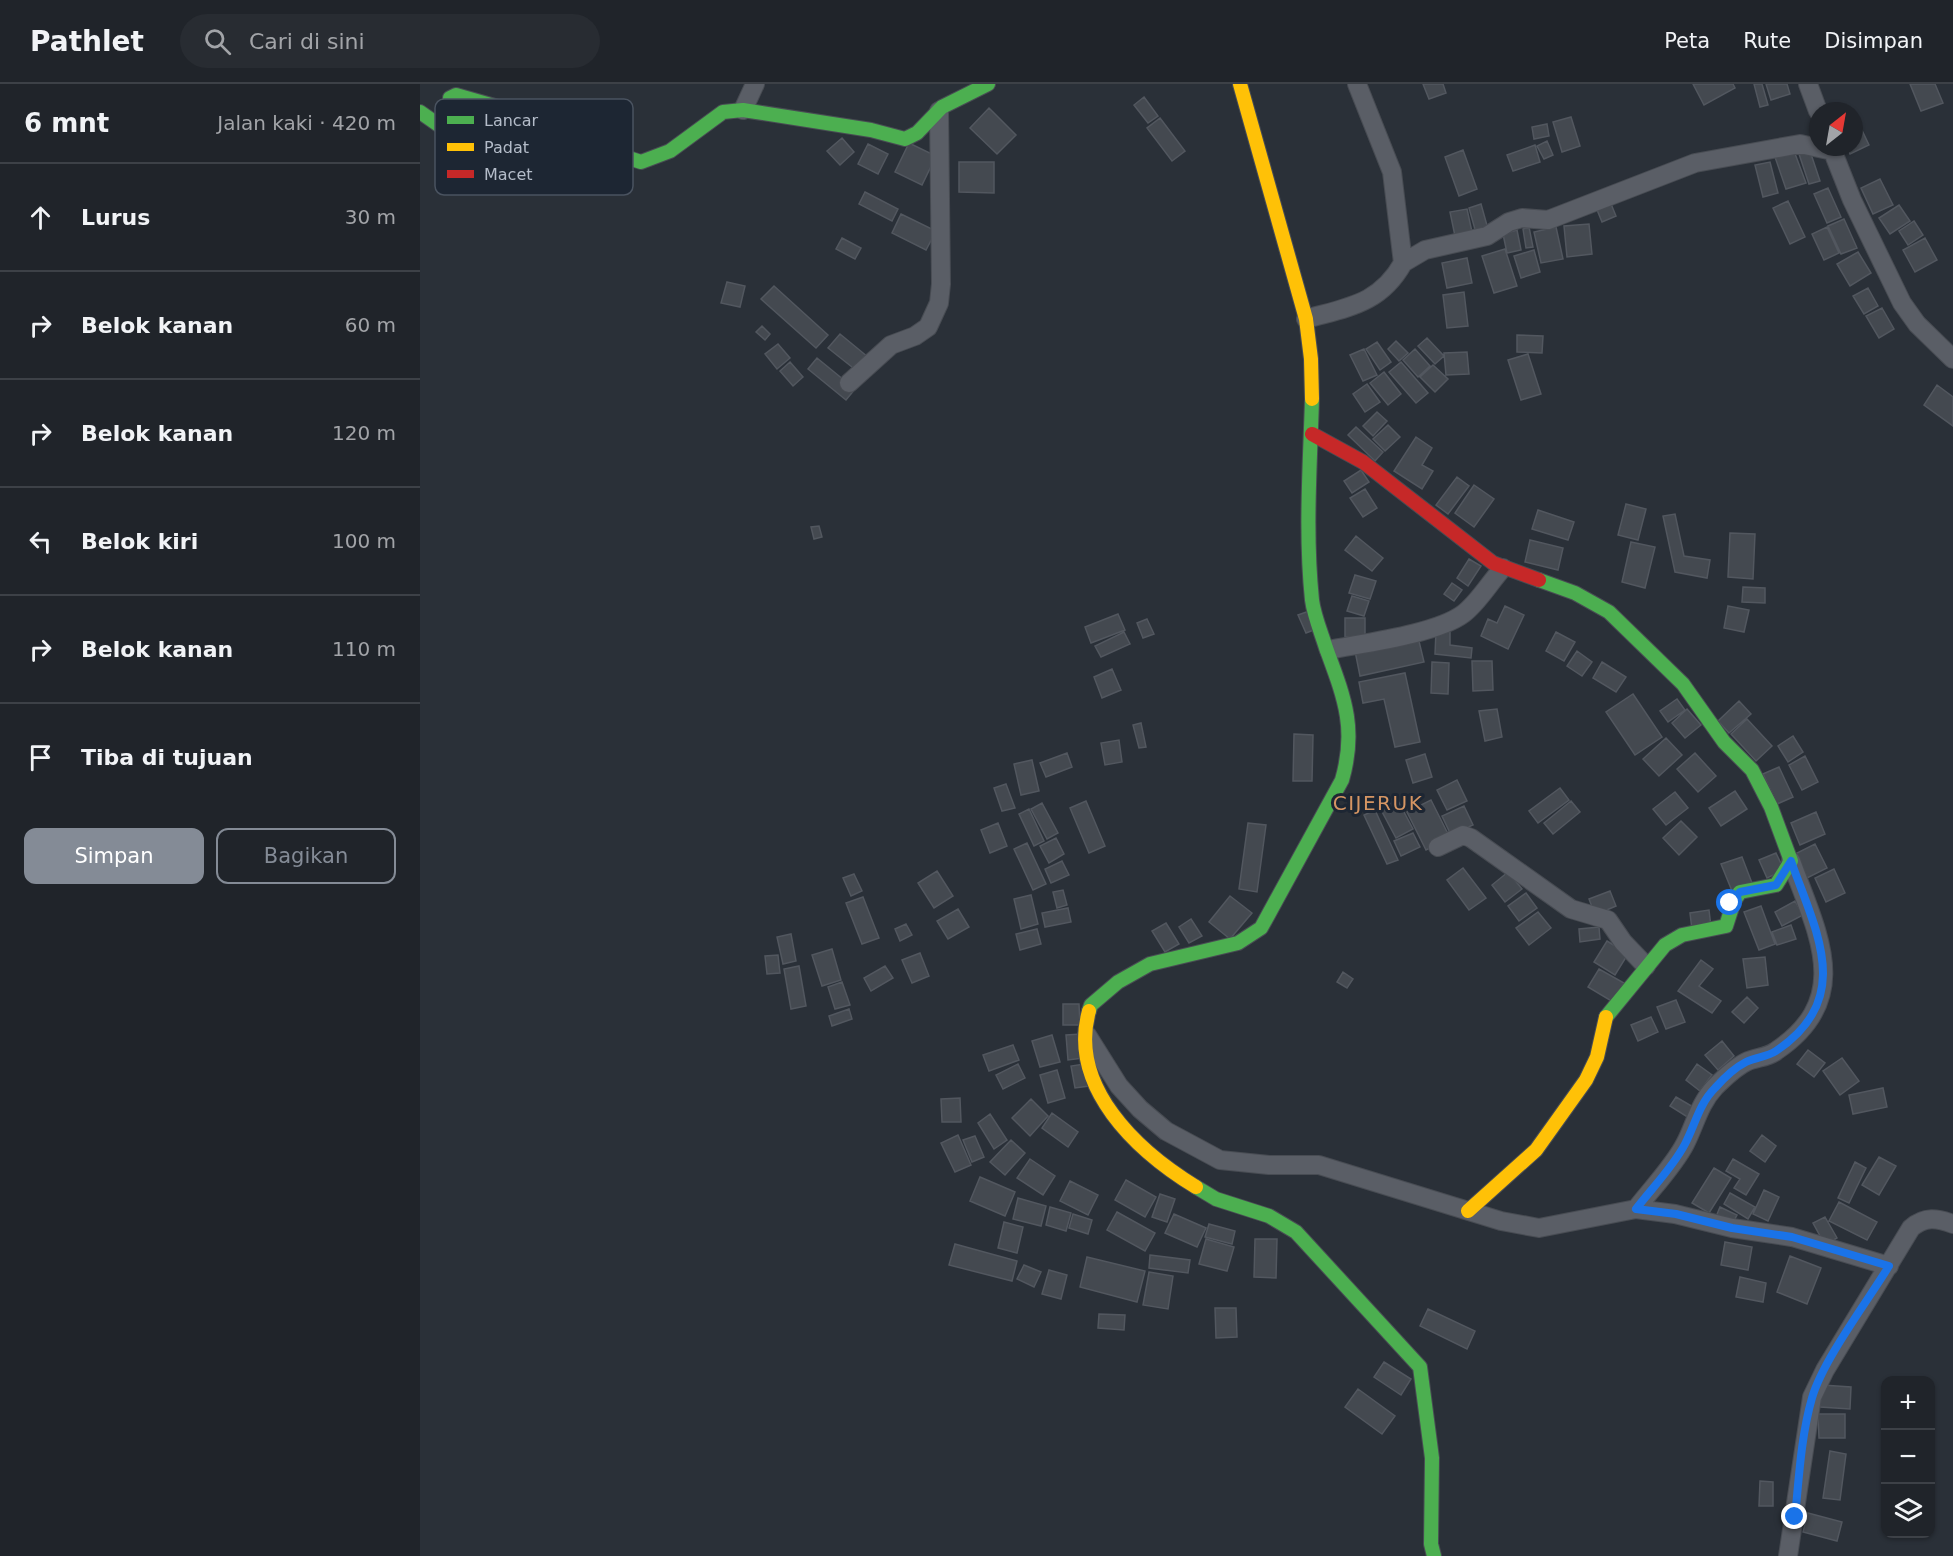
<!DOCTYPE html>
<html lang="id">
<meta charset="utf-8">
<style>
:root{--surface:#20242a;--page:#282c32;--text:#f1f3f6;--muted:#a2a4a8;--line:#3d4147;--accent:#848b96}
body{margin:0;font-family:"DejaVu Sans",sans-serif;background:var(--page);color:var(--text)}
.controls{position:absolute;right:18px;bottom:18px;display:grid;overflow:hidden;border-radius:12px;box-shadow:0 2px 4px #0004}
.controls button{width:54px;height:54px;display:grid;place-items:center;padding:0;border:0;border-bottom:2px solid var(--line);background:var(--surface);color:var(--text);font:30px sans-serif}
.compass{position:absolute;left:1389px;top:18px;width:54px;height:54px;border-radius:50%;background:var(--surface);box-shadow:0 2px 4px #0004;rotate:31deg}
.stop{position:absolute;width:18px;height:18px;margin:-14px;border:4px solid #1a73e8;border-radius:50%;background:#fff}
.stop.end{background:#1a73e8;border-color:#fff;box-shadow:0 2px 6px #0008}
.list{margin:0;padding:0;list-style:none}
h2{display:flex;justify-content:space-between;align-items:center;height:78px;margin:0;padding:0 24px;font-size:26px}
h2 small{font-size:20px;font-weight:400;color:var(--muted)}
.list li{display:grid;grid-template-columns:39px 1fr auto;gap:18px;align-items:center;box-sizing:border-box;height:108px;padding:0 24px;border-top:2px solid var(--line)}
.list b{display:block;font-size:22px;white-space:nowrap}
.list em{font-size:20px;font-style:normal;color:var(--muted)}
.actions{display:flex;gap:12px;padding:18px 24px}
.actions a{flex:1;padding:14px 0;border:2px solid var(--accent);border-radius:12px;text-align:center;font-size:21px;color:var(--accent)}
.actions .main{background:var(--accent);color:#fff}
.icon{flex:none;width:33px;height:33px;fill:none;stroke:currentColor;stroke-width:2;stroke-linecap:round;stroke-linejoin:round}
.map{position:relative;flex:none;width:1533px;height:1472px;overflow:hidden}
header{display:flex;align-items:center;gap:36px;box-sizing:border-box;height:84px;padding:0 30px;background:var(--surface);border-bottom:2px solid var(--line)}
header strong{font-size:28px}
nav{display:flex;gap:33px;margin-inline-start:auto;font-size:21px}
.search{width:420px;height:54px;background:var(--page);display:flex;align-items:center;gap:15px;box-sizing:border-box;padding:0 21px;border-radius:33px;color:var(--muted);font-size:22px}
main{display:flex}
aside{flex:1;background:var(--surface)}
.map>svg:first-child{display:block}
</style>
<header>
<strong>Pathlet</strong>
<div class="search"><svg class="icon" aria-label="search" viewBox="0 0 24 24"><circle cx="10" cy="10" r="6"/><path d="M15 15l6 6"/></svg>Cari di sini</div>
<nav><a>Peta</a><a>Rute</a><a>Disimpan</a></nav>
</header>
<main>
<aside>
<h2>6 mnt<small>Jalan kaki · 420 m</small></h2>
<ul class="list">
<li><svg class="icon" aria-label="ahead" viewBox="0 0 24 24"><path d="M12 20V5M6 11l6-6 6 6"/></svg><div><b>Lurus</b></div><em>30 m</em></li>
<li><svg class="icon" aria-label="right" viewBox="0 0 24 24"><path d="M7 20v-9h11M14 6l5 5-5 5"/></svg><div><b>Belok kanan</b></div><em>60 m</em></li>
<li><svg class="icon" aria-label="right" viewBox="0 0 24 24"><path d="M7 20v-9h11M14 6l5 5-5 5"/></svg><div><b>Belok kanan</b></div><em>120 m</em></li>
<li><svg class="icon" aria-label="left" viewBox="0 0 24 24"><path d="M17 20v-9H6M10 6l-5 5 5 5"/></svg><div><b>Belok kiri</b></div><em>100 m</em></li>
<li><svg class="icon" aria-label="right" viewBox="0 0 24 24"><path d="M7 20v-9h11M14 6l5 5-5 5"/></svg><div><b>Belok kanan</b></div><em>110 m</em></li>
<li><svg class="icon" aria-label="arrive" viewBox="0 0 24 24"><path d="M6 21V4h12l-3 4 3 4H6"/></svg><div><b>Tiba di tujuan</b></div></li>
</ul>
<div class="actions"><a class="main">Simpan</a><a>Bagikan</a></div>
</aside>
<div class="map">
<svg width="1533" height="1472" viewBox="0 0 1533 1472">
<rect width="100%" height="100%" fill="#2a3038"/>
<path fill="#444950" stroke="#52575f" stroke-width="1.5" d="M1003,0H1023L1026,9L1009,15Z
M1273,0H1313L1315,4L1284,21Z
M1334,0H1342L1348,21L1340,23Z
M1346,0H1367L1370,10L1351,16Z
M1490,0H1515L1523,19L1501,27Z
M724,13L738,32L728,39L714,21Z
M569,24L596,51L577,70L550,44Z
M1151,33L1160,62L1142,68L1133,38Z
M740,34L765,67L752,77L727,44Z
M1438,38L1449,61L1430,70L1427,63H1434V40Z
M1127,40L1129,52L1114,55L1112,43Z
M422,54L434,68L420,81L407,67Z
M1127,57L1133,71L1124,75L1117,62Z
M489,59L516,72L502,101L475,88Z
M448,60L468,70L458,90L438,80Z
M1115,61L1120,78L1093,87L1087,71Z
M1043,66L1057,105L1039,112L1025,73Z
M1374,67L1386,99L1366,105L1355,73Z
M1390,67L1400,97L1389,100L1379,70Z
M539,78H574V109L539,108Z
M1350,78L1358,109L1343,113L1335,81Z
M1460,95L1473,121L1453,130L1441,104Z
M1408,104L1421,133L1407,139L1394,110Z
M445,108L478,125L472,137L439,120Z
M1189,115L1196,132L1182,138L1175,121Z
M1368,117L1385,153L1370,160L1353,124Z
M1061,120L1068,145L1056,149L1049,124Z
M1479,121L1490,137L1470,150L1459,134Z
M1047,125L1052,148L1035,152L1030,128Z
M481,130L516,147L506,166L472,149Z
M1424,135L1437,164L1421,170L1408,142Z
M1494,137L1503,151L1488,161L1479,147Z
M1169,140L1172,170L1147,173L1144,142Z
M1109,143L1113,163L1106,164L1103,145Z
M1136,143L1143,175L1121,179L1114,148Z
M1407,143L1419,169L1404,176L1392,150Z
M1097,146L1101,166L1087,169L1083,150Z
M422,154L441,164L435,175L416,165Z
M1505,154L1517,176L1495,188L1483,166Z
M1085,165L1097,202L1074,209L1062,172Z
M1114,166L1120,188L1101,194L1094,172Z
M1438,168L1451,189L1430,202L1417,180Z
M1047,174L1052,199L1027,204L1022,179Z
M307,198L325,202L320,223L301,219Z
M354,202L408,251L396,264L341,215Z
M1448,204L1458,222L1444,230L1433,212Z
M1044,208L1048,242L1027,244L1023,211Z
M1462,224L1474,245L1459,254L1446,232Z
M342,242L350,250L345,256L336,248Z
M420,250L448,273L437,287L408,264Z
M1097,251L1123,252L1122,269L1097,268Z
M1007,254L1024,272L1015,280L998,262Z
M976,257L988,269L979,277L968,265Z
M957,258L971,278L960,286L946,265Z
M358,260L370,274L357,285L345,270Z
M944,265L957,291L943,297L930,271Z
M995,265L1010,282L998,293L983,276Z
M1047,268L1049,290L1026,291L1024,269Z
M1108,270L1121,310L1101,316L1088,276Z
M397,274L435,305L426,316L388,285Z
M370,278L383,293L373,302L360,287Z
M981,278L1008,309L996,319L969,288Z
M1013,281L1028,295L1015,308L1000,293Z
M964,288L981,310L968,321L950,299Z
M947,300L960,318L945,328L933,310Z
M1517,301L1533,313V342L1504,321Z
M957,328L967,337L953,352L943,342Z
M968,341L980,353L965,367L953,355Z
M936,343L963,368L955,377L928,351Z
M996,353L1012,364L1002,381L1013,387L1002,405L974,387Z
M941,386L949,398L932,409L924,397Z
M1037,393L1049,402L1028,430L1016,421Z
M1054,401L1074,415L1054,443L1035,429Z
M945,405L957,424L943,433L930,414Z
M1206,420L1226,425L1218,456L1198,451Z
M1118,426L1154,438L1148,456L1112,445Z
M1255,430L1264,472L1290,476L1287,494L1255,488L1243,432Z
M399,442L402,453L394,455L391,443Z
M1310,449L1335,450L1333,495L1308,493Z
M936,452L963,474L952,487L925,466Z
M1110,456L1143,464L1138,486L1105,478Z
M1211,458L1235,463L1225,504L1202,498Z
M1049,475L1061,482L1048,502L1037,494Z
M935,491L956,497L950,515L929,509Z
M1032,499L1042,506L1034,517L1024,510Z
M1323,503L1345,504V519L1322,518Z
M932,512L949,517L944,532L927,527Z
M1085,522L1104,531L1088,565L1061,552L1068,535L1077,539Z
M1308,522L1329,526L1324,548L1304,544Z
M892,526L899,544L886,549L878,531Z
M698,530L705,546L671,559L665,543Z
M925,534H945V552L925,553Z
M727,535L734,550L723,554L717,539Z
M1016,547L1030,548V561L1052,564L1051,574L1015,570Z
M704,548L710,560L681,573L675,562Z
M1136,548L1155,558L1144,577L1126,567Z
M998,553L1004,578L940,592L935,567Z
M1157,567L1172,578L1162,592L1147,582Z
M1052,577H1072L1073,606L1053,607Z
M1012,578L1029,579L1028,610L1011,609Z
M1182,578L1206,593L1196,608L1173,594Z
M692,585L701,606L682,614L674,593Z
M985,589L1000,658L975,663L964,615L943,619L939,598Z
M1213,610L1242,653L1215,671L1186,628Z
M1257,615L1265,626L1248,638L1240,627Z
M1319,617L1331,630L1309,649L1298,637Z
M1077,625L1082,653L1065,657L1059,627Z
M1267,625L1281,641L1265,654L1252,639Z
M1327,635L1352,662L1336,677L1311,650Z
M721,639L726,663L719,664L713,641Z
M874,650L893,651L892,697H873Z
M1373,652L1383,668L1368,678L1358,662Z
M1246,654L1262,671L1239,692L1223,675Z
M699,656L702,678L685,681L681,659Z
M647,669L652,683L626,693L620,679Z
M1275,669L1296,692L1278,708L1257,685Z
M1005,670L1012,693L993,699L986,676Z
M1385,672L1398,698L1382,706L1369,681Z
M612,676L619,707L601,711L594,680Z
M1359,683L1373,713L1357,720L1343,690Z
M1037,696L1047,717L1027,726L1017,706Z
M586,700L595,724L582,727L574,704Z
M1140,704L1149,716L1118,739L1109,727Z
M1315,707L1327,725L1301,742L1289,724Z
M1255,708L1268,724L1246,741L1233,725Z
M976,713L993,745L976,754L959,722Z
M1011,716L1030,754L1006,766L987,728Z
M666,717L685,762L669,769L650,724Z
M1151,717L1160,728L1133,750L1124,739Z
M622,719L638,749L627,755L611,725Z
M1044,722L1053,741L1031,751L1022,732Z
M609,725L624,757L614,762L599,730Z
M955,726L978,776L967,780L944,731Z
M1396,728L1405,750L1380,761L1371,739Z
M1261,737L1277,753L1259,771L1243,754Z
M578,739L587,762L570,769L561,746Z
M828,739L846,741L837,808L819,805Z
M993,749L1000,763L981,772L974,757Z
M636,754L644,770L629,779L620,762Z
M607,759L626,800L613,806L594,765Z
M1395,760L1407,784L1387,794L1375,770Z
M1356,769L1364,786L1347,794L1339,776Z
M1322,773L1332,799L1312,807L1301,780Z
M642,777L649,791L631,799L625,785Z
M1043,784L1066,814L1049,826L1027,796Z
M1414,785L1425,809L1406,818L1395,794Z
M517,787L533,812L514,824L498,799Z
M1088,788L1102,805L1085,818L1072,801Z
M434,790L442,807L431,812L423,794Z
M643,806L647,821L637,824L633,808Z
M1190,807L1196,822L1175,831L1169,815Z
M1106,809L1117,824L1099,837L1088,822Z
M611,811L618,840L601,845L594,815Z
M810,812L832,829L810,855L789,838Z
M443,813L459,854L442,860L426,819Z
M1375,817L1383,831L1362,842L1355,828Z
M1341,822L1355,860L1339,866L1324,828Z
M648,824L651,838L625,843L622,829Z
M538,825L549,843L528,855L517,837Z
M1289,826L1291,843L1272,846L1270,829Z
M1118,828L1131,844L1109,861L1096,844Z
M771,835L782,852L769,859L759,843Z
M746,839L759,860L745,868L732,847Z
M486,840L492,851L480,857L475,845Z
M1371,841L1376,855L1357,861L1352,848Z
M1179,843L1180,855L1160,858L1159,845Z
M617,845L621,860L600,866L596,850Z
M371,850L376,877L363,880L357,853Z
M1187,857L1208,870L1195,891L1174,878Z
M412,865L421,896L402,902L392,871Z
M500,869L509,892L492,899L482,876Z
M358,871L360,889L347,890L345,872Z
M1345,873L1348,901L1327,904L1323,875Z
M1281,876L1293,885L1279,902L1301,917L1292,929L1258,907Z
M379,882L386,922L371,925L364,885Z
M465,882L473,894L451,907L444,894Z
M1179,885L1204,899L1193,918L1168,903Z
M923,888L933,895L927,904L917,898Z
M422,898L430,921L415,925L408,903Z
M1327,913L1338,924L1324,939L1312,928Z
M1256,916L1265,938L1246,945L1237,923Z
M643,920H659L660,941H643Z
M429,925L432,935L412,942L409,932Z
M1231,933L1238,948L1218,957L1211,941Z
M661,950L663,974L648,976L646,951Z
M632,951L640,978L620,983L612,957Z
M1302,957L1314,972L1298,986L1285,971Z
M593,961L599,976L569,987L563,971Z
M1388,966L1405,979L1394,993L1377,980Z
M1422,974L1439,997L1420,1011L1403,987Z
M598,980L605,994L583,1005L576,991Z
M664,980L669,1002L655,1004L651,982Z
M1277,980L1292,991L1280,1007L1266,996Z
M637,986L645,1014L628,1019L620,991Z
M1463,1004L1467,1023L1433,1030L1429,1011Z
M1256,1013L1275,1024L1269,1034L1250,1022Z
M540,1014L541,1038H522L521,1015Z
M611,1015L628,1032L610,1052L592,1034Z
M632,1029L658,1048L648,1063L622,1044Z
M570,1030L587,1056L574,1065L558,1039Z
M538,1051L551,1081L535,1088L521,1059Z
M1342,1051L1356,1062L1345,1078L1330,1067Z
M555,1052L564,1073L552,1078L543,1056Z
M591,1056L605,1069L585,1091L570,1078Z
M1459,1073L1476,1082L1459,1111L1442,1101Z
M610,1075L635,1092L623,1111L597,1094Z
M1313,1075L1339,1090L1326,1111L1314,1104L1320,1095L1306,1087Z
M1435,1078L1446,1084L1429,1119L1418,1114Z
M1294,1084L1311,1094L1289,1129L1272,1119Z
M560,1093L595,1108L585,1132L550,1117Z
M706,1096L736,1113L725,1133L695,1116Z
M650,1097L678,1111L668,1131L640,1117Z
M1344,1106L1359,1113L1348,1137L1333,1130Z
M1310,1109L1335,1123L1328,1135L1304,1120Z
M740,1110L755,1115L747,1138L732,1133Z
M598,1114L626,1122L621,1142L593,1135Z
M1419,1118L1457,1138L1447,1156L1409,1137Z
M630,1123L651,1129L646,1147L626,1141Z
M1300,1123L1317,1131L1311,1142L1295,1135Z
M697,1128L735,1149L725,1167L687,1146Z
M653,1130L672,1136L668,1150L649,1144Z
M754,1130L786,1144L777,1163L745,1149Z
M1405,1133L1417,1154L1405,1161L1393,1139Z
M584,1138L603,1143L597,1169L578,1164Z
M789,1140L815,1147L812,1160L785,1153Z
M786,1155L814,1163L807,1187L779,1180Z
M835,1155H857L856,1194L834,1193Z
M1305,1158L1332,1163L1328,1186L1301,1181Z
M535,1160L597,1177L592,1197L529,1181Z
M730,1171L770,1176L768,1189L729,1184Z
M1370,1172L1401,1184L1387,1220L1357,1208Z
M667,1173L725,1187L717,1218L660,1203Z
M604,1181L621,1188L614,1203L597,1195Z
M629,1186L647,1191L641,1215L622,1210Z
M729,1188L753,1192L748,1225L723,1221Z
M1320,1193L1346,1199L1343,1218L1316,1213Z
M795,1224H816L817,1253L796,1254Z
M1008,1225L1055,1247L1047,1265L1000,1242Z
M679,1230L705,1231L704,1246L678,1244Z
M964,1278L991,1295L981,1311L954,1293Z
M1402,1301L1431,1303L1430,1325L1400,1323Z
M938,1305L975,1332L962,1350L925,1323Z
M1398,1330H1425V1354H1399Z
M1410,1367L1426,1370L1420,1416L1403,1414Z
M1340,1397L1353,1398V1422H1339Z
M1388,1429L1422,1438L1417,1457L1383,1448Z"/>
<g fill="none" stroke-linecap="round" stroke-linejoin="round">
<defs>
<path id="street" d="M1388,0L1398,27
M323,26L335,0
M1411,63L1432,116L1482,219L1497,240L1533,275
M983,179L1005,166L1067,152L1089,138L1102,134L1128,136L1275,79L1380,60L1413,67
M886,235C928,223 960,220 983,179L972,88L937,0
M429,299L471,261L495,252L508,243L519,219L521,200L519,27
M909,566C944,559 1016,550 1043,530C1058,519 1070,498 1083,484
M1018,763L1043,751L1051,754L1151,825L1188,836L1203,858L1226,882
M667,951L699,1002L720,1025L746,1047L800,1076L849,1081H899L1081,1137L1119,1144L1216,1125L1255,1130L1312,1144L1372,1153L1469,1182
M1216,1125C1232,1104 1253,1083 1265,1060C1275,1041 1279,1020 1295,1003C1303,995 1316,983 1326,978C1336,973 1347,974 1356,967C1435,914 1397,849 1371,777
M1368,1472L1392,1313L1405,1286L1491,1144C1505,1132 1517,1134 1533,1140"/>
<path id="fast" d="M0,28L20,42L27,43L30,40V14L36,11L120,35L165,60L221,78L250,67L303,28L323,26L451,46L485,55L497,49L522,23L568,0
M1119,496L1155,509L1189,528L1263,600L1304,658L1332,686L1351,723L1371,777L1356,801L1320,808L1314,817L1306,842L1262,851L1245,861L1186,933
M669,927L671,921L698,898L730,880L818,859L841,844L922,696C937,644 924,613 906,564C901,548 894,532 892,516C885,448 890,383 892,315
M776,1103L796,1115L849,1132L876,1148L1000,1283L1012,1374L1011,1460L1014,1472"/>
<path id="slow" d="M820,0L886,235L891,275L892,315
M669,927C648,1003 717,1067 776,1103
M1048,1127L1116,1066L1166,996L1177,973L1186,933"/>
<path id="jam" d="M892,350L943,378L1073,479L1119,496"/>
</defs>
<use href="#street" stroke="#484c53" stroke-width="20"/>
<use href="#fast" stroke="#484c53" stroke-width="16"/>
<use href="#slow" stroke="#484c53" stroke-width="16"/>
<use href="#jam" stroke="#484c53" stroke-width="16"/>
<use href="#street" stroke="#5a5e66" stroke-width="18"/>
<use href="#fast" stroke="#4caf50" stroke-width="14"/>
<use href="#slow" stroke="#ffc107" stroke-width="14"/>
<use href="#jam" stroke="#c62828" stroke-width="14"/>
</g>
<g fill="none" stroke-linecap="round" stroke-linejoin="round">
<path stroke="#1a73e8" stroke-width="8" d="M1310,819L1320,808L1356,801L1371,777C1396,848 1435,914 1356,967C1347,973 1336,973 1326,978C1316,983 1303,995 1295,1004C1279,1020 1275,1041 1265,1060C1253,1083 1232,1104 1216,1125L1256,1130L1312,1144L1372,1153L1469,1182C1447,1218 1403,1276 1392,1314C1381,1352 1379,1394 1375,1433"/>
</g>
<g text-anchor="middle" stroke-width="6" stroke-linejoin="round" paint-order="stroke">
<g font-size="20" letter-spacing="1.5" fill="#d59563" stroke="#1d2633">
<text x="958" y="726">CIJERUK</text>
</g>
</g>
<rect x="15" y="15" width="198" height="96" rx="9" fill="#1d2633" stroke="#4a5360" stroke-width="1.5"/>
<rect x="27" y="32" width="27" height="8" fill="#4caf50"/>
<rect x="27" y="59" width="27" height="8" fill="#ffc107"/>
<rect x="27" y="86" width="27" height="8" fill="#c62828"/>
<g font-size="16" fill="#b4bcc9">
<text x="64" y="42">Lancar</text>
<text x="64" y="69">Padat</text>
<text x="64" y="96">Macet</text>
</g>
</svg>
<div class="controls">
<button>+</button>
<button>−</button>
<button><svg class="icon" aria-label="layers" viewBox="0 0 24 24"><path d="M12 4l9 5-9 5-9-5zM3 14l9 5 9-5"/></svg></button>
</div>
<svg class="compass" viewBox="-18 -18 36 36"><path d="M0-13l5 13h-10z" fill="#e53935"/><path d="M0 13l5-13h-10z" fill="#a2a4a8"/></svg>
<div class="stop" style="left:1310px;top:819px"></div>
<div class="stop end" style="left:1375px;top:1433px"></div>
</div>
</main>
